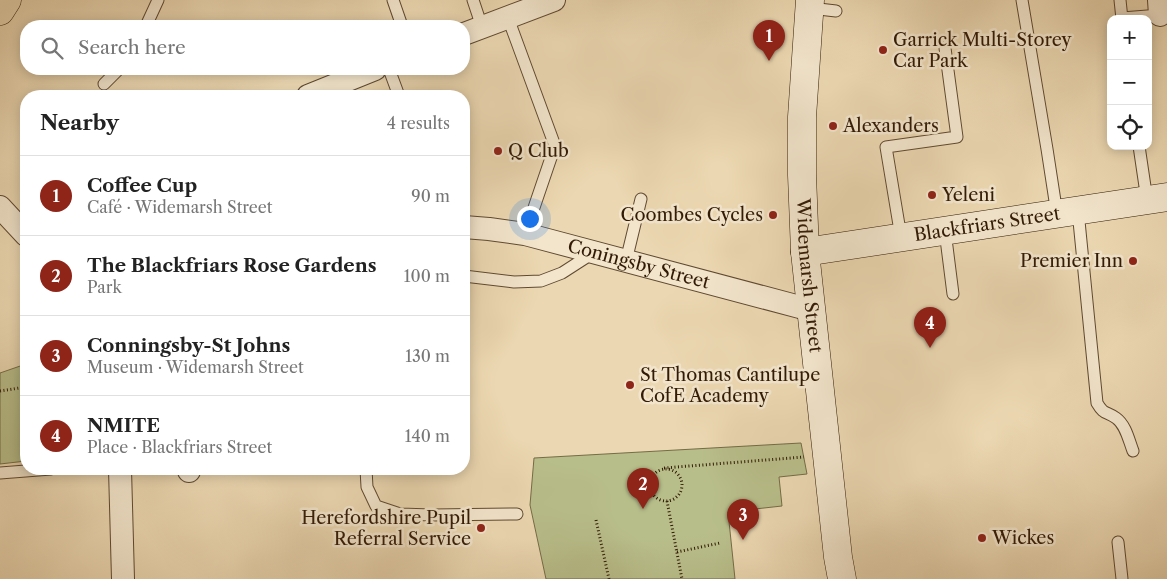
<!DOCTYPE html>
<meta charset="utf-8">
<style>
:root{--surface:#fff;--page:#f6f6f6;--text:#222;--muted:#767676;--line:#e0e0e0;--accent:#8f2418}
body{margin:0;font-family:"Libre Caslon Text",serif;background:var(--page);color:var(--text)}
.controls{position:absolute;right:15px;top:15px;display:grid;overflow:hidden;border-radius:10px;box-shadow:0 2px 12px #0003}
.controls button{width:45px;height:45px;display:grid;place-items:center;padding:0;border:0;border-bottom:1px solid var(--line);background:var(--surface);color:var(--text);font:25px sans-serif}
.you{position:absolute;left:529px;top:218px;width:18px;height:18px;margin:-12px;border:4px solid #fff;border-radius:50%;background:#1a73e8;box-shadow:0 0 0 8px #1a73e833}
.badge{display:grid;place-items:center;width:32px;height:32px;border-radius:50%;background:var(--accent);color:#fff;font-size:16px;font-weight:700}
.pin{position:absolute;translate:-50% -41px;filter:drop-shadow(0 1px 2px #0008)}
.pin::after{content:'';position:absolute;top:26px;width:18px;height:15px;background:inherit;clip-path:polygon(0 0,100% 0,50% 100%)}
.list{margin:0;padding:0;list-style:none}
h2{display:flex;justify-content:space-between;align-items:center;height:65px;margin:0;padding:0 20px;font-size:21px}
h2 small{font-size:16px;font-weight:400;color:var(--muted)}
.list li{display:grid;grid-template-columns:32px 1fr auto;gap:15px;align-items:center;box-sizing:border-box;height:80px;padding:0 20px;border-top:1px solid var(--line)}
.list b{display:block;font-size:19px;white-space:nowrap}
.list p{margin:0;font-size:16px;white-space:nowrap;color:var(--muted)}
.list em{font-size:16px;font-style:normal;color:var(--muted)}
.icon{flex:none;width:28px;height:28px;fill:none;stroke:currentColor;stroke-width:2;stroke-linecap:round;stroke-linejoin:round}
.map{position:relative;flex:none;width:1167px;height:579px;overflow:hidden}
.search{position:absolute;background:var(--surface);box-shadow:0 2px 12px #0003;left:20px;top:20px;width:450px;height:55px;display:flex;align-items:center;gap:12px;box-sizing:border-box;padding:0 18px;border-radius:20px;color:var(--muted);font-size:19px}
.panel{position:absolute;background:var(--surface);box-shadow:0 2px 12px #0003;left:20px;top:90px;width:450px;height:385px;border-radius:20px}
.map>svg:first-child{display:block}
</style>
<div class="map">
<svg width="1167" height="579" viewBox="0 0 1167 579">
<rect width="100%" height="100%" fill="#ebd7b1"/>
<filter id="stains"><feTurbulence type="fractalNoise" baseFrequency=".004" numOctaves="4"/><feColorMatrix values="0 0 0 0 .2 0 0 0 0 .09 0 0 0 0 .02 0 0 0 .5 -.17"/></filter>
<radialGradient id="worn" r=".72"><stop offset=".6" stop-color="#630" stop-opacity="0"/><stop offset="1" stop-color="#630" stop-opacity=".3"/></radialGradient>
<path fill="#b8be8a" stroke="#756c48" d="M26,364V461L0,464V373Z
M801,443L807,474L779,477L782,506L728,512L735,579H546L530,505L534,458Z"/>
<g fill="none" stroke-linecap="round" stroke-linejoin="round">
<defs>
<path id="lane" d="M393,0L402,26
M473,0L482,27
M1022,0L1047,149L1057,214
M1120,0L1122,19
M810,8L836,11
M508,18L555,146L525,234
M1122,18L1160,15
M146,26L158,0
M389,69L399,96
M104,84L119,69
M1139,146L1147,200
M1078,211L1097,403C1104,415 1106,411 1116,418C1126,425 1129,441 1133,451
M945,231L953,294
M901,237L886,147L957,137L945,48
M626,261L641,199
M464,276L514,282L541,281L562,273L593,253
M366,469L367,487L376,506L400,514L432,515L517,514
M0,473L51,469
M1118,542L1122,579"/>
<g id="street">
<path d="M1159,0L1160,15"/>
<path d="M464,34L554,0"/>
<path d="M308,96L375,69"/>
<path d="M0,207L26,235"/>
<path id="s1" d="M464,227L489,229L525,234L811,310"/>
<path d="M120,469L123,579"/>
<path d="M189,469V471"/>
</g>
<g id="secondary">
<path id="s2" d="M810,0L802,117V175L805,252L838,557L842,579"/>
<path id="s3" d="M805,252L1167,197"/>
</g>
<path id="primary" d="M0,11L7,0"/>
</defs>
<use href="#lane" stroke="#604931" stroke-width="13"/>
<use href="#street" stroke="#604931" stroke-width="24"/>
<use href="#secondary" stroke="#321a06" stroke-width="29"/>
<use href="#primary" stroke="#321a06" stroke-width="29"/>
<path stroke="#321a06" stroke-width="3" stroke-dasharray="1 2.5" stroke-linecap="butt" d="M0,391L26,387
M664,468L804,457
M650 485a16 16 0 1 1 32 0a16 16 0 1 1-32 0Z
M667,501L682,579
M596,520L609,579
M677,552L720,543"/>
<use href="#lane" stroke="#f2e5cc" stroke-width="11"/>
<use href="#street" stroke="#f2e5cc" stroke-width="22"/>
<use href="#secondary" stroke="#f2e5cc" stroke-width="28"/>
<use href="#primary" stroke="#ebd7b1" stroke-width="28"/>
</g>
<g fill="#8f2418" stroke="#f2e5cc" stroke-width="2">
<circle cx="883" cy="50" r="5"/>
<circle cx="833" cy="126" r="5"/>
<circle cx="498" cy="151" r="5"/>
<circle cx="932" cy="195" r="5"/>
<circle cx="773" cy="215" r="5"/>
<circle cx="1133" cy="261" r="5"/>
<circle cx="630" cy="385" r="5"/>
<circle cx="481" cy="528" r="5"/>
<circle cx="982" cy="538" r="5"/>
</g>
<g text-anchor="middle" stroke-width="5" stroke-linejoin="round" paint-order="stroke">
<g font-size="18" fill="#321a06" stroke="#f2e5cc" text-anchor="start">
<text x="893" y="46">Garrick Multi-Storey<tspan x="893" dy="21">Car Park</tspan></text>
<text x="843" y="132">Alexanders</text>
<text x="508" y="157">Q Club</text>
<text x="942" y="201">Yeleni</text>
<text x="763" y="221" text-anchor="end">Coombes Cycles</text>
<text x="1123" y="267" text-anchor="end">Premier Inn</text>
<text x="640" y="381">St Thomas Cantilupe<tspan x="640" dy="21">CofE Academy</tspan></text>
<text x="471" y="524" text-anchor="end">Herefordshire Pupil<tspan x="471" dy="21">Referral Service</tspan></text>
<text x="992" y="544">Wickes</text>
</g>
<g font-size="18" fill="#321a06" stroke="#f2e5cc">
<text dy="6" stroke="none"><textPath href="#s3" startOffset="184">Blackfriars Street</textPath></text>
<text dy="6" stroke="none"><textPath href="#s1" startOffset="179">Coningsby Street</textPath></text>
<text dy="6" stroke="none"><textPath href="#s2" startOffset="276">Widemarsh Street</textPath></text>
</g>
</g>
<rect width="100%" height="100%" filter="url(#stains)"/>
<rect width="100%" height="100%" fill="url(#worn)"/>
</svg>
<div class="controls">
<button>+</button>
<button>−</button>
<button><svg class="icon" aria-label="locate" viewBox="0 0 24 24"><circle cx="12" cy="12" r="6"/><path d="M12 2v4M12 18v4M2 12h4M18 12h4"/></svg></button>
</div>
<div class="you"></div>
<div class="pin badge" style="left:769px;top:61px">1</div>
<div class="pin badge" style="left:643px;top:509px">2</div>
<div class="pin badge" style="left:743px;top:540px">3</div>
<div class="pin badge" style="left:930px;top:348px">4</div>
<div class="search"><svg class="icon" aria-label="search" viewBox="0 0 24 24"><circle cx="10" cy="10" r="6"/><path d="M15 15l6 6"/></svg>Search here</div>
<section class="panel">
<h2>Nearby<small>4 results</small></h2>
<ul class="list">
<li><span class="badge">1</span><div><b>Coffee Cup</b><p>Café · Widemarsh Street</p></div><em>90 m</em></li>
<li><span class="badge">2</span><div><b>The Blackfriars Rose Gardens</b><p>Park</p></div><em>100 m</em></li>
<li><span class="badge">3</span><div><b>Conningsby-St Johns</b><p>Museum · Widemarsh Street</p></div><em>130 m</em></li>
<li><span class="badge">4</span><div><b>NMITE</b><p>Place · Blackfriars Street</p></div><em>140 m</em></li>
</ul>
</section>
</div>
